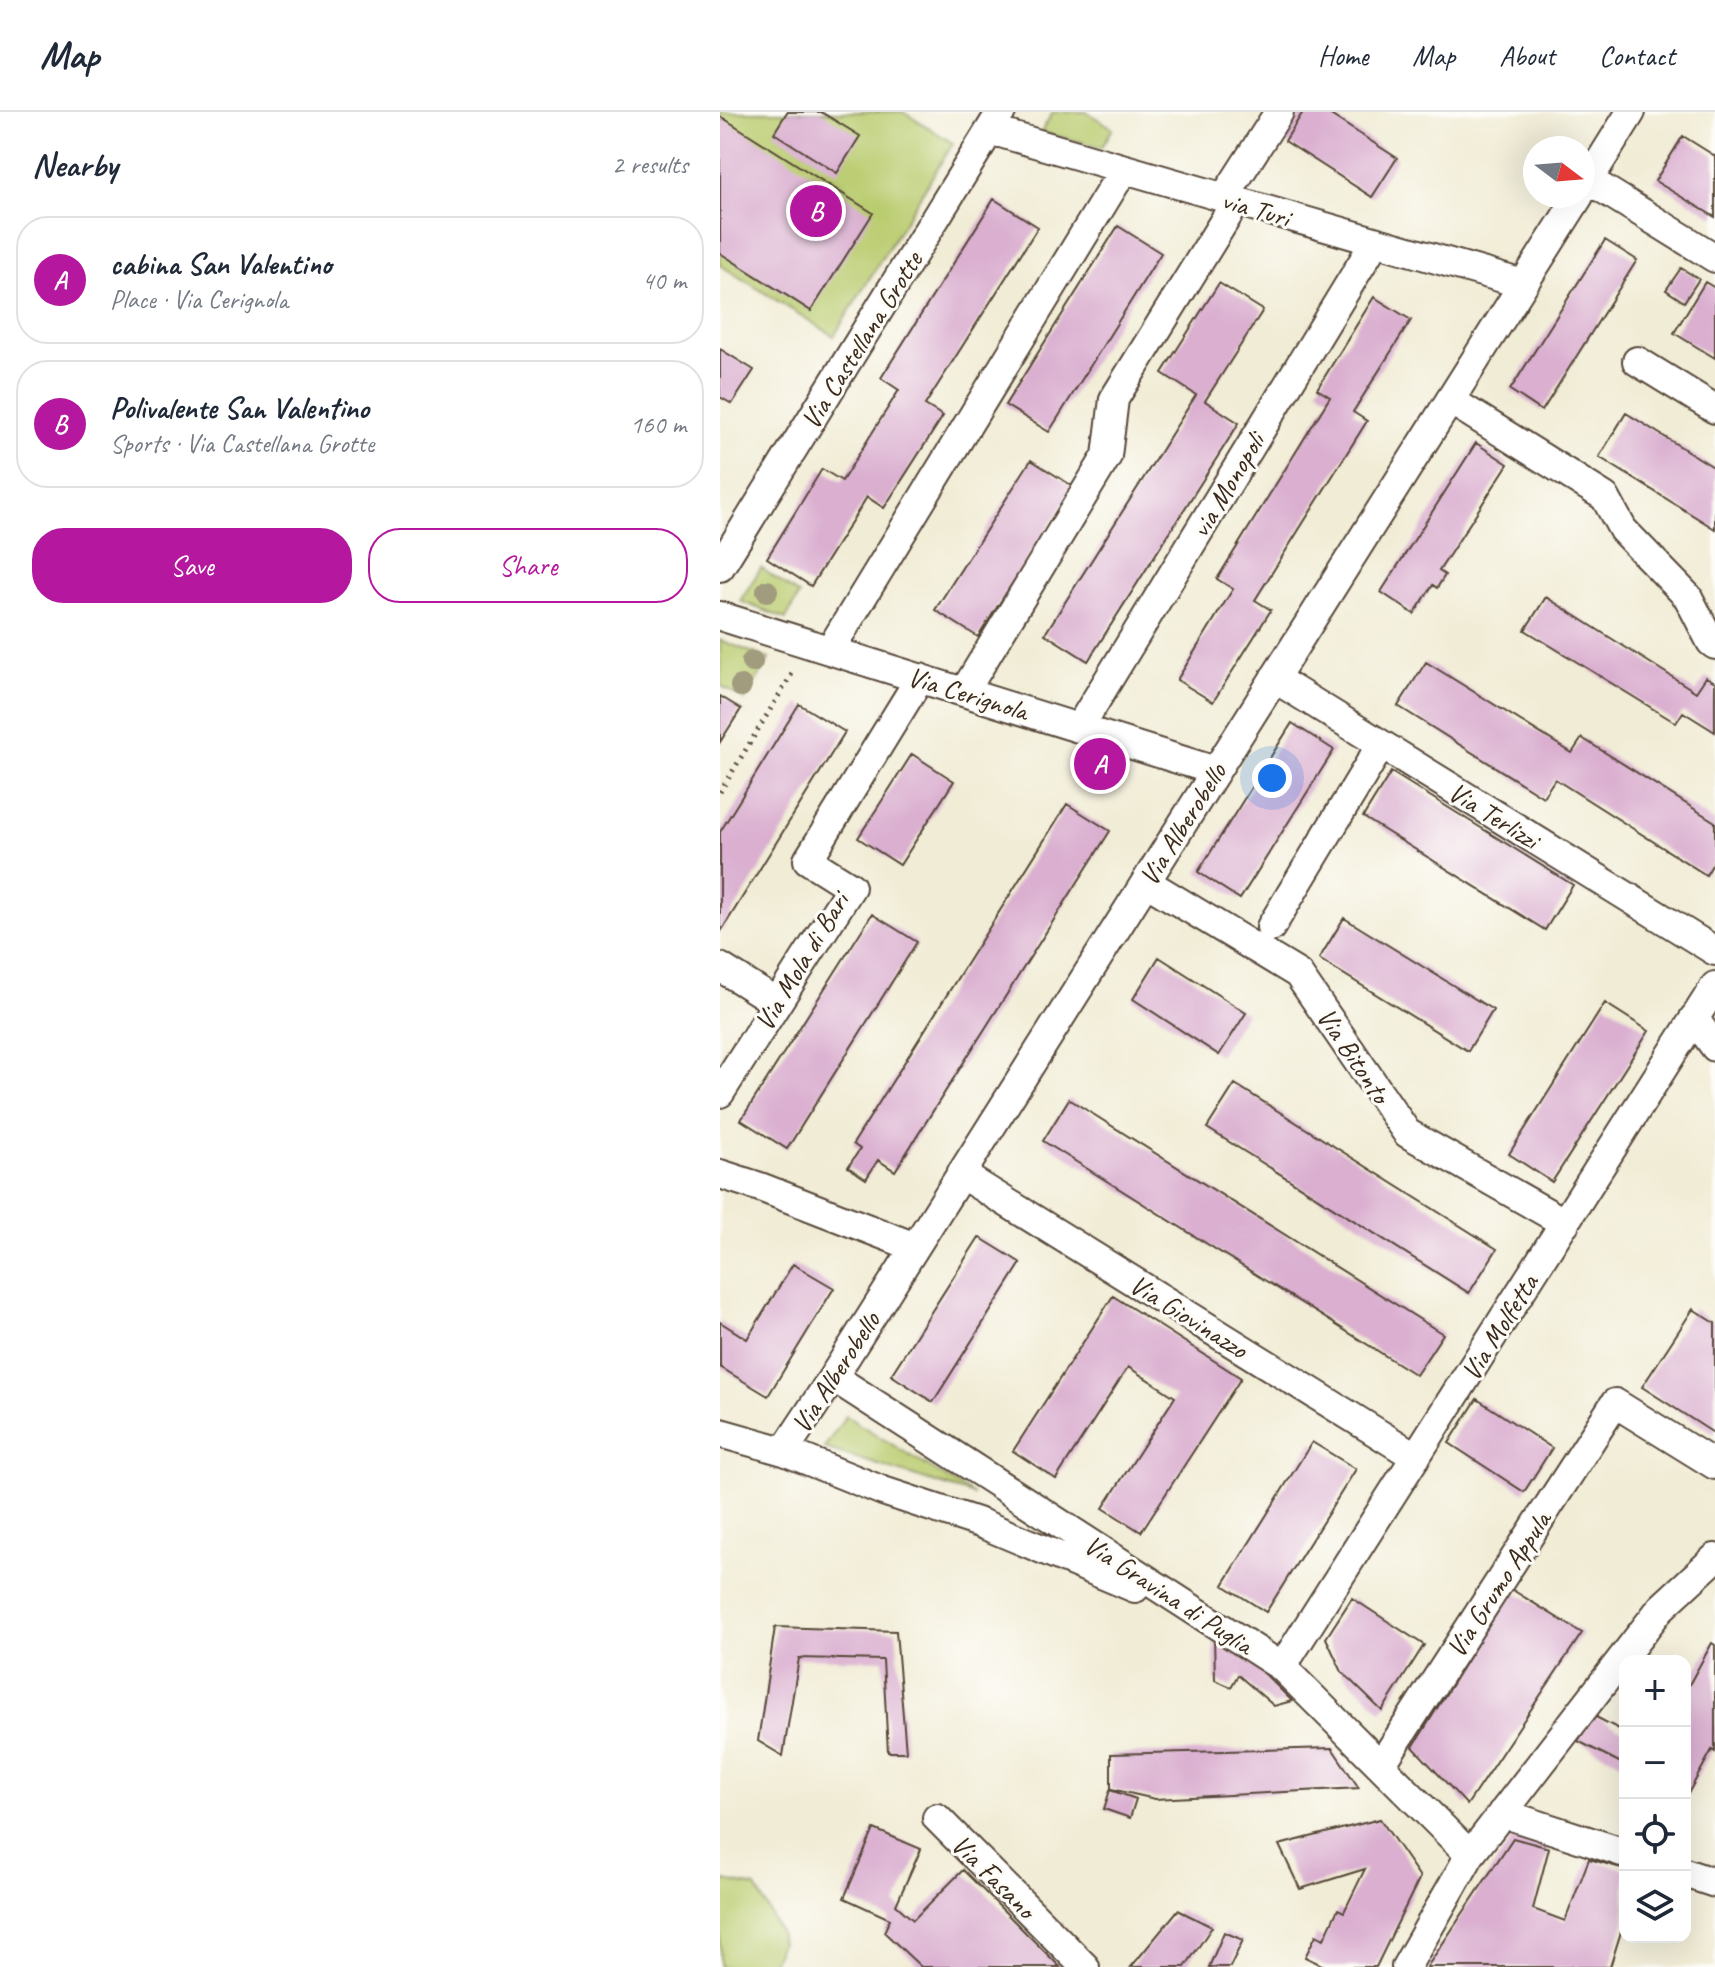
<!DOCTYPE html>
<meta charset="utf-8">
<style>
:root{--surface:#fff;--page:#f2f2f3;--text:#1f2937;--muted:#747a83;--line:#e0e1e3;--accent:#b5179e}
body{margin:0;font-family:Caveat,sans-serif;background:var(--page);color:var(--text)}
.controls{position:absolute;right:24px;bottom:24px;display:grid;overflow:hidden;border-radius:16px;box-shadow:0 8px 32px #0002}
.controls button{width:72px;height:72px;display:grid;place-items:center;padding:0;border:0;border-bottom:2px solid var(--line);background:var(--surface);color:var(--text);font:40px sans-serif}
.compass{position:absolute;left:803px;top:24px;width:72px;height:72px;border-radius:50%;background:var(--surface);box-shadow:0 8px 32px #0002;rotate:106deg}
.you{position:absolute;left:552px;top:666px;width:28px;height:28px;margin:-20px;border:6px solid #fff;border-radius:50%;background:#1a73e8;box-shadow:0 0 0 12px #1a73e833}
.badge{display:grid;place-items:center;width:52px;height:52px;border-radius:50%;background:var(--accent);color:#fff;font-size:26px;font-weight:700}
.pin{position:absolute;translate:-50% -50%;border:4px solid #fff;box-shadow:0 2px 8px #0006}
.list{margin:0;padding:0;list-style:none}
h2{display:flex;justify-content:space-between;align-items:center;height:104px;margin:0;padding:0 32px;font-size:34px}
h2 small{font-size:26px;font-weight:400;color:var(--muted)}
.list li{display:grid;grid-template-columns:52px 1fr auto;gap:24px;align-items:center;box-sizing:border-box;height:128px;margin:0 16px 16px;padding:0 16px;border:2px solid var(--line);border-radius:32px}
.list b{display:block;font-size:30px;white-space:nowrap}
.list p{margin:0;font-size:26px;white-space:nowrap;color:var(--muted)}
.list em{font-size:26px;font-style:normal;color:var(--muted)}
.actions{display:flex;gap:16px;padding:24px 32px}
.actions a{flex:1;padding:18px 0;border:2px solid var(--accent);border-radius:32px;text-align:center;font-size:28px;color:var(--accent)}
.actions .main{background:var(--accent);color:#fff}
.icon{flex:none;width:44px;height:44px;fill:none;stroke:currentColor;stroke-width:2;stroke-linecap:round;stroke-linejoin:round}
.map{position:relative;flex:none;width:995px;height:1855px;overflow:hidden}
header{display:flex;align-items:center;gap:48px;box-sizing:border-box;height:112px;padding:0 40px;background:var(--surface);border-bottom:2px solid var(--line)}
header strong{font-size:38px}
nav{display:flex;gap:44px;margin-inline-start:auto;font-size:28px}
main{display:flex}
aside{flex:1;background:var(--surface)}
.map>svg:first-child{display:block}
</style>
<header>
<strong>Map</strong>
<nav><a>Home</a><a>Map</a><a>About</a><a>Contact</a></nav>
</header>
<main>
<aside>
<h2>Nearby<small>2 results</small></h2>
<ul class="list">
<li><span class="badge">A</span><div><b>cabina San Valentino</b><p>Place · Via Cerignola</p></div><em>40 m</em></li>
<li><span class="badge">B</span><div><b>Polivalente San Valentino</b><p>Sports · Via Castellana Grotte</p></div><em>160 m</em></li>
</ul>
<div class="actions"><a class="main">Save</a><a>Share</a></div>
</aside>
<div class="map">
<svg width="995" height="1855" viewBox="0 0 995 1855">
<rect width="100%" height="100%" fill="#fdfcf7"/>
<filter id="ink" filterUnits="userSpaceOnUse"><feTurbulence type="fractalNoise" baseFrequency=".0125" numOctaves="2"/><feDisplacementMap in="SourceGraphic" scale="16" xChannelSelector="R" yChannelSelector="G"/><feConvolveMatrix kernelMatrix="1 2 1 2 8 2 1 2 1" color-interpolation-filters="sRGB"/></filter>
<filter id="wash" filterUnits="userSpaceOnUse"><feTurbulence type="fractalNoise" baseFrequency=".006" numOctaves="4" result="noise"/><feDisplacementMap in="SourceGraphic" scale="32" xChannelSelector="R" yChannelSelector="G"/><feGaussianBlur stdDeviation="1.8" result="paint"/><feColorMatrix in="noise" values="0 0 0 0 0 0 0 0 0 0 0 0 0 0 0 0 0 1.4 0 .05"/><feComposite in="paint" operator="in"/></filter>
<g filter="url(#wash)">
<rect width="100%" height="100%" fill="#f1ecd5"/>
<path fill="#bacc70" stroke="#7a7b47" stroke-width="2" d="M0,0H183L233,31L114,224L0,153Z
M333,0H366L393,16L382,35L321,20Z
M41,456L79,483L66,507L20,489Z
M0,528L49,547L25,588L0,573Z
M126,1304L254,1383L104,1336Z
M0,1768L36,1775L59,1819L61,1831L50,1855H0Z"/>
<g id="blocks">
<path fill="#daafd0" d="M67,0H101L140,24L117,61L54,21Z
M583,0H606L677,46L652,85L565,29Z
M0,4L153,101L91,199L0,141Z
M963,24L995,44V105L935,69Z
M274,87L318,115L205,293L223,304L164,396L147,385L91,474L47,446L102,357L122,369L179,278L161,266Z
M398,114L441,141L329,320L285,293Z
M885,128L917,148L822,299L790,278Z
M961,156L979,167L964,190L946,178Z
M985,170L995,176V246L954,221Z
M499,171L543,198L485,289L519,311L368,549L325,522L476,283L442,261Z
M654,185L691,208L633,300L647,309L535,488L551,498L493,590L457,568L513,477L497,467L610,285L597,277Z
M0,237L34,258L12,292L0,285Z
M906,301L995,356V417L879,345Z
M756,331L788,352L719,459L725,463L717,476L713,473L694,502L661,480Z
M311,348L354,375L258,525L215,498Z
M826,485L976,580L986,565L995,570V620L963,600L956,611L805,518Z
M706,550L852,641L862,626L995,710V748L986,763L835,667L823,685L678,594Z
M0,584L21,597L0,630Z
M79,592L125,620L0,821V720Z
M572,611L614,638L520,787L478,760Z
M379,633L397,645L381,670L363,658Z
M192,642L234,669L180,753L138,726Z
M671,660L853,773L825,818L643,705Z
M347,692L390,719L175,1059L158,1048L146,1067L128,1055L140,1037L133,1032Z
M152,802L197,830L67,1037L21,1008Z
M624,806L773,898L748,939L599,847Z
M439,845L526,901L499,943L413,887Z
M885,891L929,919L832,1070L789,1042Z
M515,972L777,1137L749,1181L487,1016Z
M349,987L723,1222L696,1263L323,1029Z
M259,1125L301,1151L213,1290L171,1263Z
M73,1152L114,1176L48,1284L0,1255V1210L27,1227Z
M393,1184L521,1266L421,1420L383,1396L455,1285L408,1255L336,1367L293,1339Z
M973,1197L995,1211V1322L922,1275Z
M757,1287L832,1336L804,1380L729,1331Z
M592,1330L636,1357L546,1500L503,1473Z
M791,1477L862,1521L747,1693L693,1635Z
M632,1486L704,1533L662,1599L622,1560L606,1526Z
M55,1515L176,1519L186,1640H168L163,1548L79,1546L63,1644L38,1629Z
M494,1524L536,1553L572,1589L554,1594L518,1563L511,1575L495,1568Z
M992,1531L995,1533V1640L992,1638L965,1687V1580Z
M874,1604L905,1620V1653L858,1629Z
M612,1636L639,1676L435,1687L391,1677V1642Z
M390,1678L416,1687L410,1706L384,1697Z
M660,1707L700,1765L656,1855H606L585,1845L596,1823L604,1827L618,1797L624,1800L645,1757L580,1777L559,1733Z
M154,1717L201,1737L176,1793L193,1808L243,1758L340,1855H201L164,1820L170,1807L124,1786Z
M793,1726L829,1736L813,1797L845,1809L869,1747L905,1757V1807L890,1855H707Z
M458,1798L492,1815L465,1855H411Z
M504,1820L523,1828L510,1855H489Z"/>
</g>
</g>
<g filter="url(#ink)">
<use href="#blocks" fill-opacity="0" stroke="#564739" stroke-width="2"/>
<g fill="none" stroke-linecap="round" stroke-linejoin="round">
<defs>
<path id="minor" d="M270,18L803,172
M869,68L995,146
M863,77L911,0
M504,86L559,0
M917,249L995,297
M730,288L885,385L903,418L968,485L991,530L995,533
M0,455L281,0
M0,504L496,659
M110,538L404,57
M554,566L995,839
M244,580L387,344L394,287L516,90
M359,616L655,130
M426,770L578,862L687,1021L845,1111
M551,815L661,633
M0,855L57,891
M974,906L995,935
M0,981L131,775L88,748L200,566
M0,1062L40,1075L195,1135
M241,1062L696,1345
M113,1265L562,1555L750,1743
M0,1321L64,1339L163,1379L260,1411L415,1476
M64,1339L113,1265L859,84
M562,1555L995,874
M661,1653L895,1291L995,1353
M782,1701L905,1741
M217,1706L365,1855
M965,1761L995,1771
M686,1855L750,1743L941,1496L995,1446"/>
</defs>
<use href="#minor" stroke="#564739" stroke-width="32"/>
<path stroke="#564739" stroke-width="5" stroke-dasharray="2 6" stroke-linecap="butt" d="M0,680L75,557"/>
<use href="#minor" stroke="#fff" stroke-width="28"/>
</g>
<g fill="#a29c7e">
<circle cx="47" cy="479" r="11"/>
<circle cx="32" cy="550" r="11"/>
<circle cx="21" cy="574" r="11"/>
</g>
</g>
<g text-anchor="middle" stroke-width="6" stroke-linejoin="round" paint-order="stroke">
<g font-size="28" fill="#3b2a1e" stroke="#fdfcf7">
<text transform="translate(536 96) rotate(16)" y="10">via Turi</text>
<text transform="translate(141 228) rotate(-58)" y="10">Via Castellana Grotte</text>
<text transform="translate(507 373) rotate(-59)" y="10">via Monopoli</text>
<text transform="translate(248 581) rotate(17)" y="10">Via Cerignola</text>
<text transform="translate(774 703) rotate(32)" y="10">Via Terlizzi</text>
<text transform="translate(462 712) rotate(-58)" y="10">Via Alberobello</text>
<text transform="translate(81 849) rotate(-59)" y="10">Via Mola di Bari</text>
<text transform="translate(634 943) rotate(56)" y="10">Via Bitonto</text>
<text transform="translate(469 1204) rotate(32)" y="10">Via Giovinazzo</text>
<text transform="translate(779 1215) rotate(-58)" y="10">Via Molfetta</text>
<text transform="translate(115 1260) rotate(-57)" y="10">Via Alberobello</text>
<text transform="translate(778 1472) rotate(-57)" y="10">Via Grumo Appula</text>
<text transform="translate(449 1482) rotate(33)" y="10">Via Gravina di Puglia</text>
<text transform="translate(274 1764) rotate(45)" y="10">Via Fasano</text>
</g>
</g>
</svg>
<div class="controls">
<button>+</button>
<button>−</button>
<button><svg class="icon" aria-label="locate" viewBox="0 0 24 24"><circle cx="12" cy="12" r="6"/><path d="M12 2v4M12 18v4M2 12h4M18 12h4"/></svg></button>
<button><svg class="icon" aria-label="layers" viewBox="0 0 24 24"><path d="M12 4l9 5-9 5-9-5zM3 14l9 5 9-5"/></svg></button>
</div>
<svg class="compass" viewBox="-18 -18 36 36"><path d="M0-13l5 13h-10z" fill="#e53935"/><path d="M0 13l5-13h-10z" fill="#747a83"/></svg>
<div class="you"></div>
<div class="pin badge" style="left:380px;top:652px">A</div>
<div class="pin badge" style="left:96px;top:99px">B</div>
</div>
</main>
